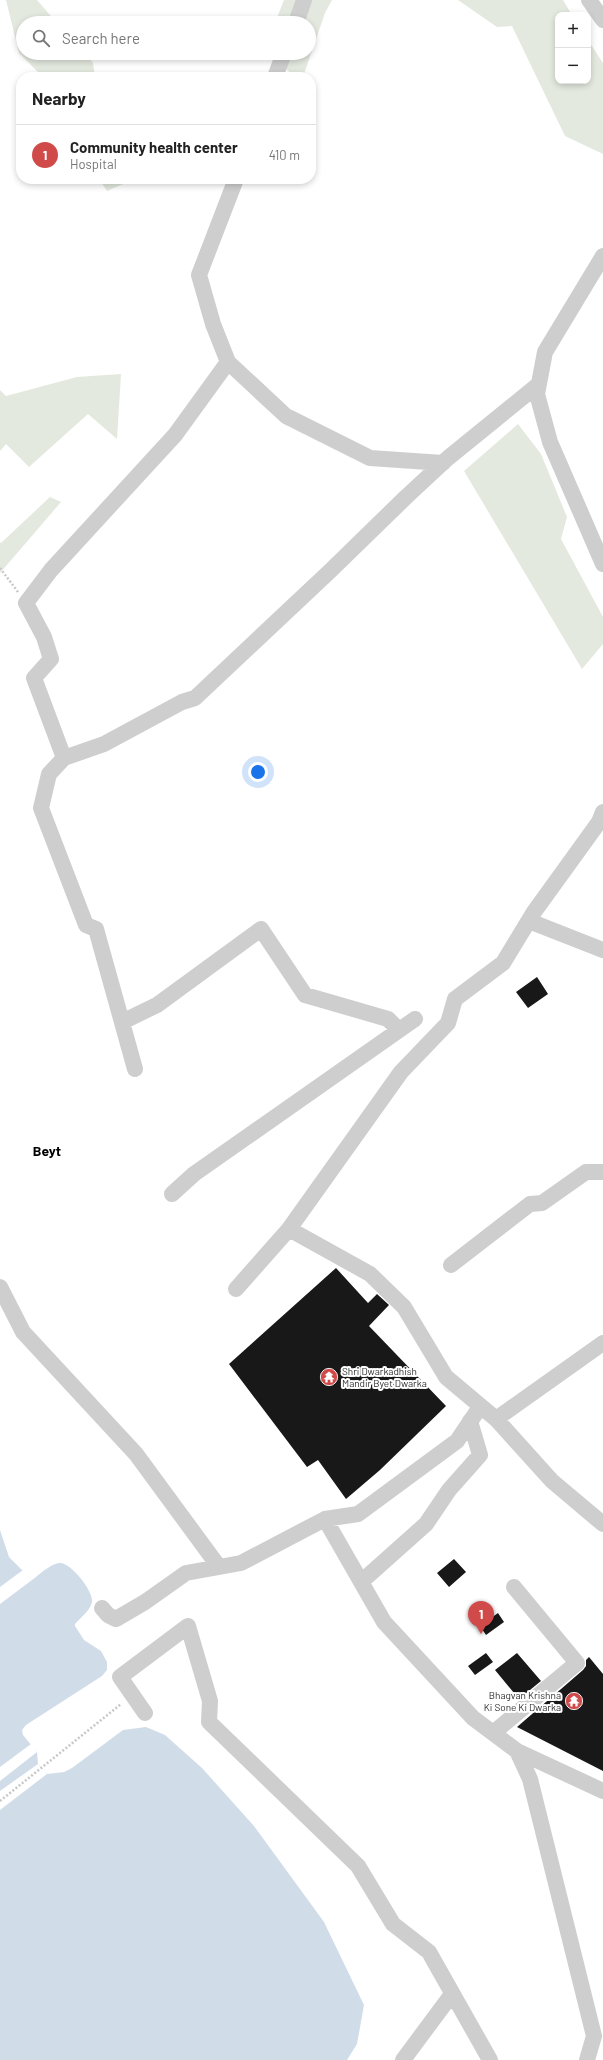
<!DOCTYPE html>
<meta charset="utf-8">
<style>
:root{--surface:#fff;--page:#f2f2f2;--text:#222;--muted:#767676;--line:#e0e0e0;--accent:#d14a4a}
body{margin:0;font-family:Barlow,sans-serif;background:var(--page);color:var(--text)}
.controls{position:absolute;right:12px;top:12px;display:grid;overflow:hidden;border-radius:8px;box-shadow:0 2px 6px #0003}
.controls button{width:36px;height:36px;display:grid;place-items:center;padding:0;border:0;border-bottom:1px solid var(--line);background:var(--surface);color:var(--text);font:20px sans-serif}
.you{position:absolute;left:258px;top:772px;width:14px;height:14px;margin:-10px;border:3px solid #fff;border-radius:50%;background:#1a73e8;box-shadow:0 0 0 6px #1a73e833}
.badge{display:grid;place-items:center;width:26px;height:26px;border-radius:50%;background:var(--accent);color:#fff;font-size:13px;font-weight:700}
.pin{position:absolute;translate:-50% -33px;filter:drop-shadow(0 1px 2px #0008)}
.pin::after{content:'';position:absolute;top:21px;width:14px;height:12px;background:inherit;clip-path:polygon(0 0,100% 0,50% 100%)}
.list{margin:0;padding:0;list-style:none}
h2{display:flex;justify-content:space-between;align-items:center;height:52px;margin:0;padding:0 16px;font-size:17px}
h2 small{font-size:13px;font-weight:400;color:var(--muted)}
.list li{display:grid;grid-template-columns:26px 1fr auto;gap:12px;align-items:center;box-sizing:border-box;height:60px;padding:0 16px;border-top:1px solid var(--line)}
.list b{display:block;font-size:15px;white-space:nowrap}
.list p{margin:0;font-size:13px;white-space:nowrap;color:var(--muted)}
.list em{font-size:13px;font-style:normal;color:var(--muted)}
.icon{flex:none;width:22px;height:22px;fill:none;stroke:currentColor;stroke-width:2;stroke-linecap:round;stroke-linejoin:round}
.map{position:relative;flex:none;width:603px;height:2060px;overflow:hidden}
.search{position:absolute;background:var(--surface);box-shadow:0 2px 6px #0003;left:16px;top:16px;width:300px;height:44px;display:flex;align-items:center;gap:10px;box-sizing:border-box;padding:0 14px;border-radius:22px;color:var(--muted);font-size:15px}
.panel{position:absolute;background:var(--surface);box-shadow:0 2px 6px #0003;left:16px;top:72px;width:300px;height:112px;border-radius:16px}
.map>svg:first-child{display:block}
</style>
<div class="map">
<svg width="603" height="2060" viewBox="0 0 603 2060">
<rect width="100%" height="100%" fill="#fff"/>
<path fill="#e3e9de" d="M6,0H37L57,23H23V53H84L93,63L95,77H43L19,53Z
M284,0H332L325,13L303,77H295L268,53H309V23H275Z
M458,0H563L572,15H558V81H588V40L603,63V154L565,136L512,26L497,27Z
M99,179H129L130,181L107,191Z
M121,374L117,439L88,414L29,467L6,444L0,451V390L6,396L77,377Z
M518,424L541,454L567,517L561,539L603,617V644L582,669L464,471Z
M50,497L61,502L0,573V542L1,543Z"/>
<path fill="#d0dde9" d="M0,1530L9,1557L32,1580C39,1575 52,1562 61,1563C72,1564 94,1592 92,1602C90,1611 81,1617 75,1624V1626L84,1640L101,1651L107,1662V1670L102,1676L26,1725L22,1730L23,1735L37,1752L38,1764L47,1774L64,1772L72,1768L123,1730L146,1727L165,1735L202,1768L254,1826L324,1922L364,2005L357,2044L347,2060H0Z"/>
<path fill="#fff" d="M23,1570L32,1580L0,1604V1587Z
M31,1744L37,1752L0,1781V1767Z
M38,1764L47,1774L0,1810V1791Z"/>
<path fill="#181818" d="M537,977L548,994L528,1008L516,992Z
M336,1268L368,1303L377,1294L389,1305L369,1326L446,1406L380,1470L346,1499L318,1460L307,1467L229,1364Z
M454,1559L466,1572L449,1587L437,1573Z
M498,1613L504,1622L486,1635L480,1626Z
M486,1653L493,1662L475,1675L468,1666Z
M517,1653L541,1681L519,1699L495,1670Z
M589,1657L603,1674V1771L517,1727L583,1670L586,1666V1660Z"/>
<g fill="none" stroke-linecap="round" stroke-linejoin="round">
<path stroke="#c8c8c8" stroke-width="2.5" stroke-dasharray="2 2" stroke-linecap="butt" d="M0,568L18,592
M0,1801L121,1704"/>
<path stroke="#cecece" stroke-width="16" d="M589,0L603,20
M296,23L304,0
M275,77L284,53
M236,179L199,275L213,324L228,362L286,416L370,458L443,463
M603,256L545,352L537,394L550,442L603,564
M64,758L34,678L51,659L44,637L26,603L51,570L175,435L228,362
M529,921L603,950
M122,1022L157,1005L261,929L305,995L388,1019L399,1030
M135,1069L96,929L86,925L41,808L49,774L64,758L104,744L182,702L195,698L329,572L406,497L448,458L539,384
M172,1194L194,1174L415,1019
M289,1229L370,1274L404,1307L446,1377L496,1419L552,1481L603,1524
M451,1265L530,1204L542,1203L586,1172H603
M0,1287L23,1332L136,1454L219,1567
M236,1289L289,1229L401,1072L448,1023L455,999L503,963L534,912L599,822L603,812
M496,1419L603,1343
M325,1519L384,1622L473,1718L517,1751L603,1791
M361,1582L426,1524L449,1490L480,1455L470,1421
M102,1608L108,1615L116,1619L145,1602L186,1573L241,1563L325,1519L358,1514L457,1441L480,1407
M145,1713L120,1677L188,1626L210,1701L209,1722L358,1866L393,1924L429,1952L490,2060
M493,1733L577,1663L514,1587
M517,1751L530,1779L594,2036L587,2060
M403,2060L452,1994"/>
</g>
<defs>
<symbol id="temple-disc" viewBox="-11 -11 22 22"><circle r="9.5" fill="#d14a4a" stroke="#fff"/><path d="M0-6L5-2H3V0L6.5 2.5H4V6H1.5V3h-3V6H-4V2.5H-6.5L-3 0V-2H-5Z" fill="#fff"/></symbol>
</defs>
<g fill-rule="evenodd">
<use href="#temple-disc" x="319" y="1367" width="20" height="20"/>
<use href="#temple-disc" x="564" y="1691" width="20" height="20"/>
</g>
<g text-anchor="middle" stroke-width="4" stroke-linejoin="round" paint-order="stroke">
<g font-size="10" fill="#313131" stroke="#fff" text-anchor="start">
<text x="342" y="1375">Shri Dwarkadhish<tspan x="342" dy="12">Mandir Byet Dwarka</tspan></text>
<text x="561" y="1699" text-anchor="end">Bhagvan Krishna<tspan x="561" dy="12">Ki Sone Ki Dwarka</tspan></text>
</g>
<g font-size="14" font-weight="bold" fill="#000" stroke="#fff">
<text x="47" y="1156">Beyt</text>
</g>
</g>
</svg>
<div class="controls">
<button>+</button>
<button>−</button>
</div>
<div class="you"></div>
<div class="pin badge" style="left:481px;top:1634px">1</div>
<div class="search"><svg class="icon" aria-label="search" viewBox="0 0 24 24"><circle cx="10" cy="10" r="6"/><path d="M15 15l6 6"/></svg>Search here</div>
<section class="panel">
<h2>Nearby<small></small></h2>
<ul class="list">
<li><span class="badge">1</span><div><b>Community health center</b><p>Hospital</p></div><em>410 m</em></li>
</ul>
</section>
</div>
